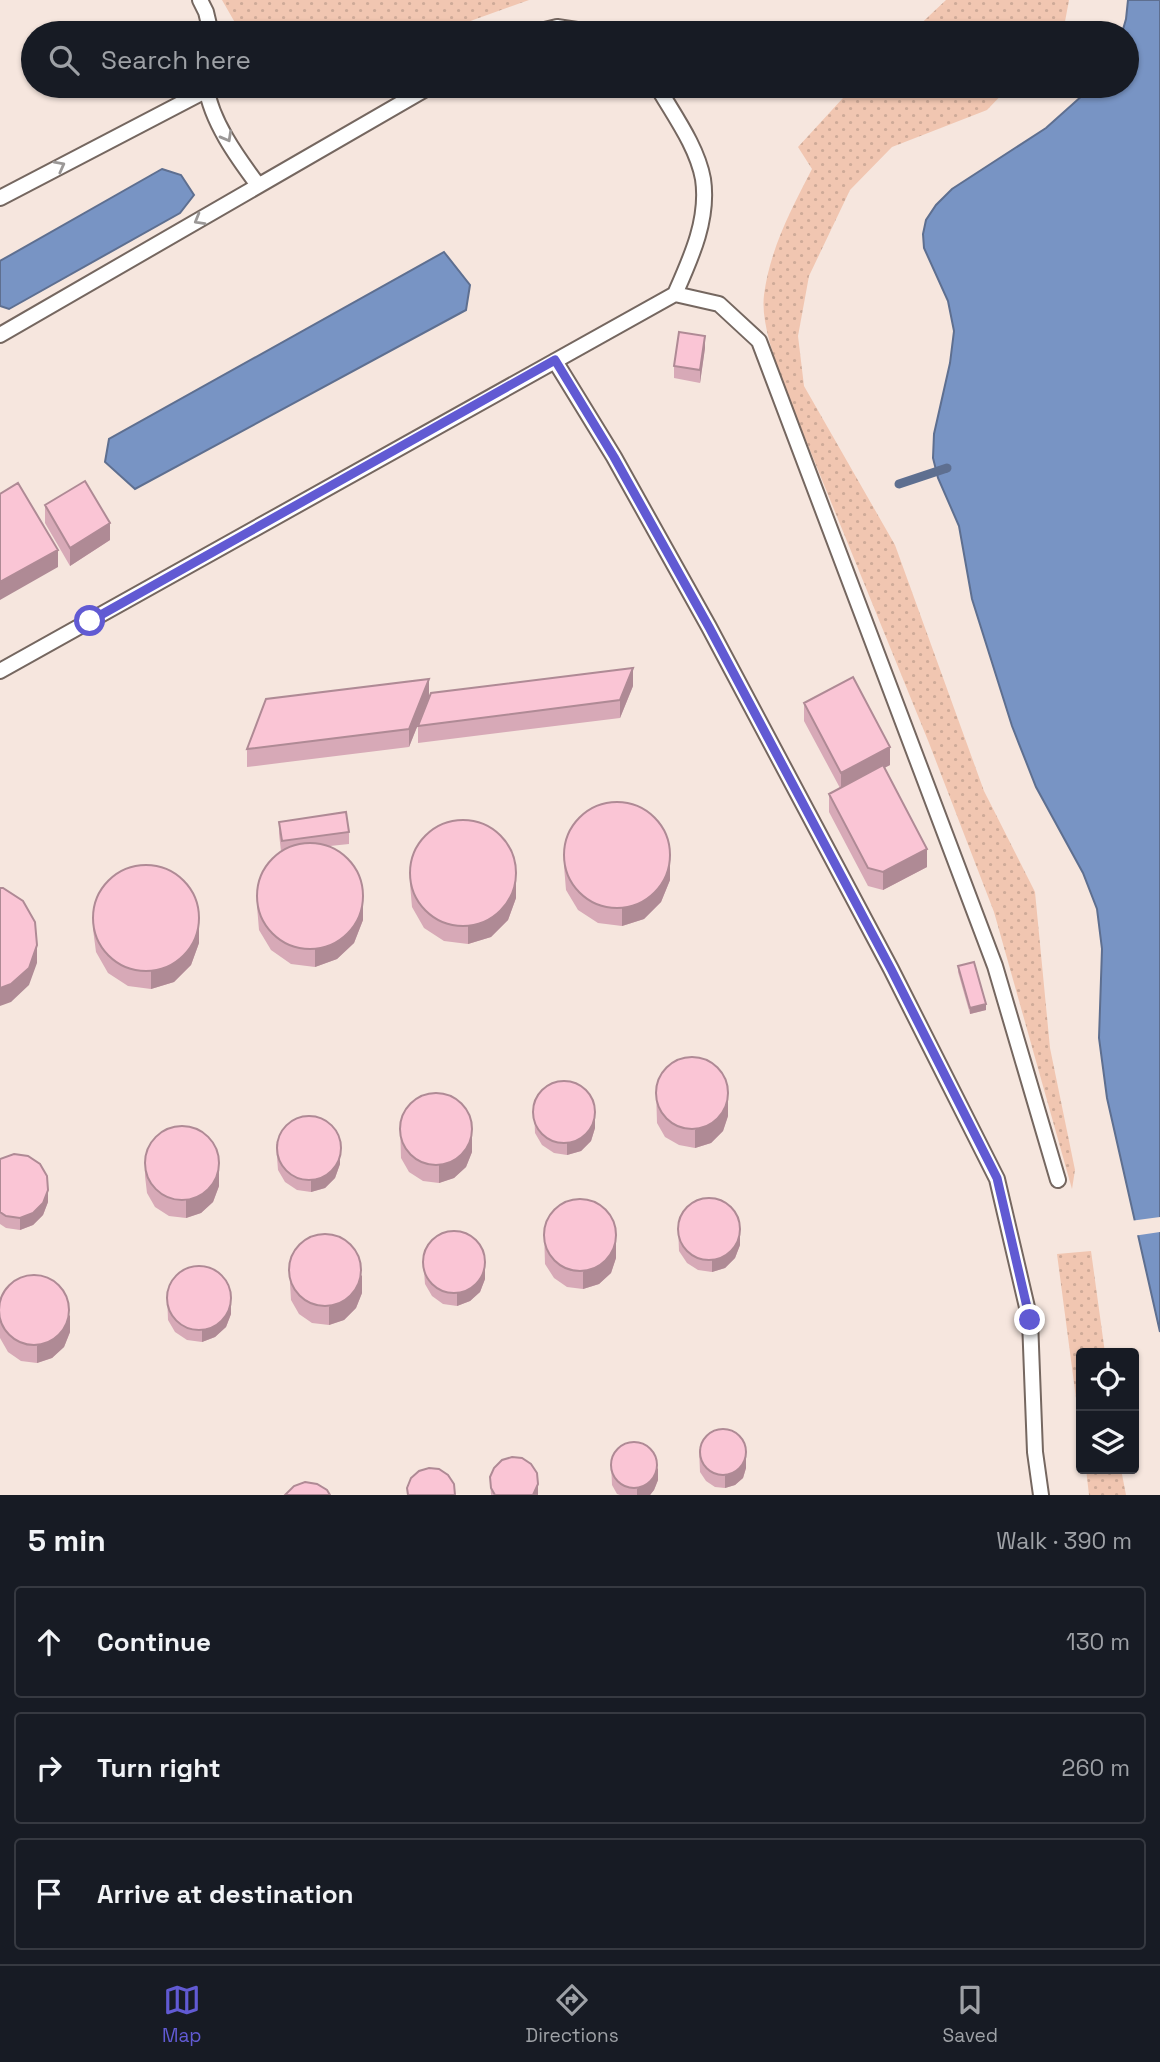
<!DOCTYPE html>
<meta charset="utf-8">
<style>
:root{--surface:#171b24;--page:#242831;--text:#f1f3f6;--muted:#9ea1a6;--line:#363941;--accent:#615ad3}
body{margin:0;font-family:"Space Grotesk",sans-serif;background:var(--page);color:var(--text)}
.controls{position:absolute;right:21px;bottom:21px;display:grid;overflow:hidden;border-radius:7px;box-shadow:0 2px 5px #0004}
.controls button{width:63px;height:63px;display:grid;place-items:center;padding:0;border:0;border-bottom:2px solid var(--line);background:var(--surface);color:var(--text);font:35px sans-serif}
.stop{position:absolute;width:21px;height:21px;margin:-16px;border:5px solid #615ad3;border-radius:50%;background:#fff}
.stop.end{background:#615ad3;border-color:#fff;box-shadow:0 2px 7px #0008}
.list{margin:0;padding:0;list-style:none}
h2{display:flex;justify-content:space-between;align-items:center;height:91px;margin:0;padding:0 28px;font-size:30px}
h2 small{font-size:23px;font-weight:400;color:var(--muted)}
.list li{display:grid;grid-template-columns:46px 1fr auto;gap:21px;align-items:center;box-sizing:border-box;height:112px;margin:0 14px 14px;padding:0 14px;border:2px solid var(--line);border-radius:7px}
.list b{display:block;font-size:26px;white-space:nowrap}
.list em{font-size:23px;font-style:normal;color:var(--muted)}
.icon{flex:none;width:38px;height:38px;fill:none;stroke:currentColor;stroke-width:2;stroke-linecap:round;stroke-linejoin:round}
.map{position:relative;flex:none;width:1160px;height:1495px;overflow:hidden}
.search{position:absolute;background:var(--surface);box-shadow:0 2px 5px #0004;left:21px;right:21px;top:21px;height:77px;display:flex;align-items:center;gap:18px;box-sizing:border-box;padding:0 24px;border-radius:38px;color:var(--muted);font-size:26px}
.sheet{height:469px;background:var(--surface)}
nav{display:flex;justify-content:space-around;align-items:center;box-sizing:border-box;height:98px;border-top:2px solid var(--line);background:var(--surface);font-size:19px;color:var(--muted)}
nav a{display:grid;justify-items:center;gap:4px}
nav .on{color:var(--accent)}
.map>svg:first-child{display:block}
</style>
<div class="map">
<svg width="1160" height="1495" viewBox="0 0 1160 1495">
<defs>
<pattern id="grass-dots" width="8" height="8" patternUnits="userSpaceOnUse" patternTransform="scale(1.75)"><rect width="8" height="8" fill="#f1c6b1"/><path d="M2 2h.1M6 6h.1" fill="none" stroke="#ceaa98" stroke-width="1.8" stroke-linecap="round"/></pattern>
</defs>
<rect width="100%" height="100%" fill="#f6e6de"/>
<path fill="url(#grass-dots)" d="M222,0H529L437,33H241Z
M946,0H1069L1064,27L1059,33H911Z
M854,86H1010L987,110L892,147L850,190L809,276L798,336L804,386L895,545L984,791L1035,892L1050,1048L1075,1170L1072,1189L994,912L929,743L779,374C772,349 761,320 764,295C770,249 791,210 812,169L798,147Z
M1091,1251L1105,1353H1081V1436L1057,1254Z
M1086,1469H1121L1126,1495H1089Z"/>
<path fill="#7894c4" stroke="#5e6f90" stroke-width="2" d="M1128,0H1160V1332L1107,1098L1099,1038L1102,949L1097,909L1083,873L1036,787L1012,726L972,599L959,526L938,478L933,458L934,434L950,363L954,331L948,301L924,248L923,234L926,220L936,205L952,189L1046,128L1093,86H1127V33H1122L1126,19Z
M162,169L181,175L194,195L180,213L9,309L0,306V261Z
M444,252L470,285L466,310L135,489L105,462L109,439Z"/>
<path fill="#f6e6de" d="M1160,1217V1232L1133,1236L1130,1221Z"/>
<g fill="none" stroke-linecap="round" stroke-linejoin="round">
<path stroke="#5e6f90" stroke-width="9" d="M899,484L947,468"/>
<defs>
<path id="service" d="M200,0L206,12L211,33
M532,33L557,27L597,33
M206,86C211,121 237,157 258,185
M657,86C673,114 697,146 703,179C709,219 691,258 675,294
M0,198L207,90
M0,335L431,86
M555,361L614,457L709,627L891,969L997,1179L1030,1320L1035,1452L1041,1495
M0,671L675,294L719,304L759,341L995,966L1058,1180"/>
</defs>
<use href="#service" stroke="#756760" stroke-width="18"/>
<use href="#service" stroke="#fff" stroke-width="14"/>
</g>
<path fill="#d7a9b7" d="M705,348L700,383L674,378V366Z
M45,505L110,540L70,566L45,523Z
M633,686L620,718L418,743V726Z
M429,697L409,747L247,767V749Z
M804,703L890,765L884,768L927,867L883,890L868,886L829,812V794L840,788L804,721Z
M279,822L349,832V844L330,846L363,920L354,943L337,959L315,967L291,964L271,950L259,930L257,906V888L281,851L279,834Z
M564,848L670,880L661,902L644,919L622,926L598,923L578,910L566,890L564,866Z
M410,866L516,898L508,920L491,937L468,944L444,941L424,928L412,907L410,884Z
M93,911L199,943L191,965L174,982L151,989L128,986L108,973L96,952L93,929Z
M958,966L986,1010L970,1014L958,972Z
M656,1089L728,1116L723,1131L711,1143L695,1148L679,1145L665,1137L657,1123Z
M534,1107L595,1128L591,1141L581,1151L567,1155L554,1153L542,1145L535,1133Z
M400,1124L472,1152L466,1167L454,1178L439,1183L423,1181L409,1172L401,1158Z
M276,1144L340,1164L335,1178L325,1188L311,1192L297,1190L285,1182L278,1170Z
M145,1158L219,1186L213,1202L201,1213L186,1218L169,1216L155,1207L147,1193L145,1176Z
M0,1159L48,1202L43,1215L33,1225L20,1230L6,1228L0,1224Z
M678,1225L740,1245L735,1258L725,1268L712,1272L698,1270L687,1263L679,1251Z
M544,1230L616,1258L611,1273L599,1284L583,1289L567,1287L554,1278L545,1264Z
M423,1258L485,1279L480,1292L470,1301L457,1306L443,1304L432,1296L425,1284Z
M289,1266L362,1293L356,1308L344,1320L329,1325L312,1323L299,1314L291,1300Z
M167,1293L231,1314L226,1327L215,1337L202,1342L187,1340L175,1332L168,1320Z
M0,1301L70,1332L64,1347L52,1358L37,1363L21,1361L8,1352L0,1338Z
M699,1449L746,1468L743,1478L735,1485L725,1488L715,1487L706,1481L700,1472Z
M611,1462L658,1480L654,1490L650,1495H620L617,1494L612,1485Z
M490,1477L538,1495H491Z"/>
<path fill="#af8a95" d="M705,336V348L700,383V370Z
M110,523V540L70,566V548Z
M58,550V567L0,600V582Z
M633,668V686L620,718V700Z
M429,679V697L409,747V729Z
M890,747V765L841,790V773Z
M927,849V867L883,890V872Z
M670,862V880L661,902L644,919L622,926V908Z
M516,880V898L508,920L491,937L468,944V926Z
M363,903V920L354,943L337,959L315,967V949Z
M199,925V943L191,965L174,982L151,989V971Z
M37,945V963L29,985L11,1002L0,1006V988Z
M986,1004V1010L970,1014V1008Z
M728,1098V1116L723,1131L711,1143L695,1148V1130Z
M595,1116V1128L591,1141L581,1151L567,1155V1143Z
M472,1134V1152L466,1167L454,1178L439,1183V1165Z
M340,1152V1164L335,1178L325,1188L311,1192V1180Z
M219,1168V1186L213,1202L201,1213L186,1218V1200Z
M48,1190V1202L43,1215L33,1225L20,1230V1218Z
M740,1233V1245L735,1258L725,1268L712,1272V1260Z
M616,1240V1258L611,1273L599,1284L583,1289V1272Z
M485,1266V1279L480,1292L470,1301L457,1306V1293Z
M362,1275V1293L356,1308L344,1320L329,1325V1307Z
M231,1302V1314L226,1327L215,1337L202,1342V1330Z
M70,1315V1332L64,1347L52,1358L37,1363V1346Z
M746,1456V1468L743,1478L735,1485L725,1488V1476Z
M658,1468V1480L654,1490L650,1495H637V1489Z
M538,1484V1495H533Z"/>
<path fill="#fac5d5" stroke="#af8a95" stroke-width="2" d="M679,332L705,336L700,370L674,366Z
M85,481L110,523L70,548L45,505Z
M18,483L58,550L0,582V494Z
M633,668L620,700L418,726L431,693Z
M853,677L890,747L841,773L804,703Z
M429,679L409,729L247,749L266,699Z
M883,765L927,849L883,872L868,868L829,794Z
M564 855a53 53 0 1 1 106 0a53 53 0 1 1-106 0Z
M346,812L349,832L282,841L279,822Z
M410 873a53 53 0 1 1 106 0a53 53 0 1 1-106 0Z
M257 896a53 53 0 1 1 106 0a53 53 0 1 1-106 0Z
M93 918a53 53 0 1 1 106 0a53 53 0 1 1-106 0Z
M0,888H3L23,901L35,922L37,945L29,968L11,984L0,988Z
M974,962L986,1004L970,1008L958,966Z
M656 1093a36 36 0 1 1 72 0a36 36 0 1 1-72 0Z
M533 1112a31 31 0 1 1 62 0a31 31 0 1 1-62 0Z
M400 1129a36 36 0 1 1 72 0a36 36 0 1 1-72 0Z
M277 1148a32 32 0 1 1 64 0a32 32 0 1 1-64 0Z
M145 1163a37 37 0 1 1 74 0a37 37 0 1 1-74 0Z
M14,1154L28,1156L40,1164L47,1176L48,1190L43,1203L33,1213L20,1218L6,1216L0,1212V1159Z
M678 1229a31 31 0 1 1 62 0a31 31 0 1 1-62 0Z
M544 1235a36 36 0 1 1 72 0a36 36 0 1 1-72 0Z
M423 1262a31 31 0 1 1 62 0a31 31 0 1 1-62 0Z
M289 1270a36 36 0 1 1 72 0a36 36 0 1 1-72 0Z
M167 1298a32 32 0 1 1 64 0a32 32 0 1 1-64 0Z
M-1 1310a35 35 0 1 1 70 0a35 35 0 1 1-70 0Z
M700 1452a23 23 0 1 1 46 0a23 23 0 1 1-46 0Z
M611 1465a23 23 0 1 1 46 0a23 23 0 1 1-46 0Z
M512,1457L522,1458L531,1464L537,1473L538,1484L533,1495H495L491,1488L490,1477L494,1468L502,1460Z
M429,1468L439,1469L448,1475L454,1484L455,1495H408L407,1488L411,1478L419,1471Z
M305,1482L317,1484L327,1490L330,1495H285L294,1486Z"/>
<defs><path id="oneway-chevron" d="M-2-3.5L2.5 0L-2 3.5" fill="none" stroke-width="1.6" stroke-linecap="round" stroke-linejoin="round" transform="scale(1.75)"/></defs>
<g stroke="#9b9897">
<use href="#oneway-chevron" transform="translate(227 137) rotate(61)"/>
<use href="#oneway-chevron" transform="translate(60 166) rotate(-28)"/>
<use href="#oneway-chevron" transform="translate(199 220) rotate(150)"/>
</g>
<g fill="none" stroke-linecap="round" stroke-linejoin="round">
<path stroke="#615ad3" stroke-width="9" d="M90,621L555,360L614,457L709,627L891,969L997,1178L1030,1320"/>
</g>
</svg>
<div class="controls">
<button><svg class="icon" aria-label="locate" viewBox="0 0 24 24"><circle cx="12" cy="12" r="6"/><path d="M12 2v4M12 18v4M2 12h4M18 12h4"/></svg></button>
<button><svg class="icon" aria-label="layers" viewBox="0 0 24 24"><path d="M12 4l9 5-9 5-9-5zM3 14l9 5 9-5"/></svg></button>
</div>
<div class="stop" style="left:90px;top:621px"></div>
<div class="stop end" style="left:1030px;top:1320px"></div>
<div class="search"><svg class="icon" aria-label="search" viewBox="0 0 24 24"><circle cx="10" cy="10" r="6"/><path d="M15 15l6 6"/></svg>Search here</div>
</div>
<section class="sheet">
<h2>5 min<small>Walk · 390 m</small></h2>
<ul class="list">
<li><svg class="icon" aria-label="ahead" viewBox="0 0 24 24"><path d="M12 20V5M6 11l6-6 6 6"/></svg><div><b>Continue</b></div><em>130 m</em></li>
<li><svg class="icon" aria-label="right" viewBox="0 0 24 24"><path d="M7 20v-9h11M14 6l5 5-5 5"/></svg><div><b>Turn right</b></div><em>260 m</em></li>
<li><svg class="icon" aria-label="arrive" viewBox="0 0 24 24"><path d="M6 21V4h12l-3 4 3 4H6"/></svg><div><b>Arrive at destination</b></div></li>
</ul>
</section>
<nav>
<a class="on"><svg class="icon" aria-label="map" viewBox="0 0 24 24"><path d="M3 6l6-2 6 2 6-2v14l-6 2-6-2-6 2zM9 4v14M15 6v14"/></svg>Map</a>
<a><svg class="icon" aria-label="directions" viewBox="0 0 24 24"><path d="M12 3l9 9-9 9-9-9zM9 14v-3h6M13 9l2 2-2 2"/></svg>Directions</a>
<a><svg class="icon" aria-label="saved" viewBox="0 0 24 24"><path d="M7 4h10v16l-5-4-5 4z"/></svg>Saved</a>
</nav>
